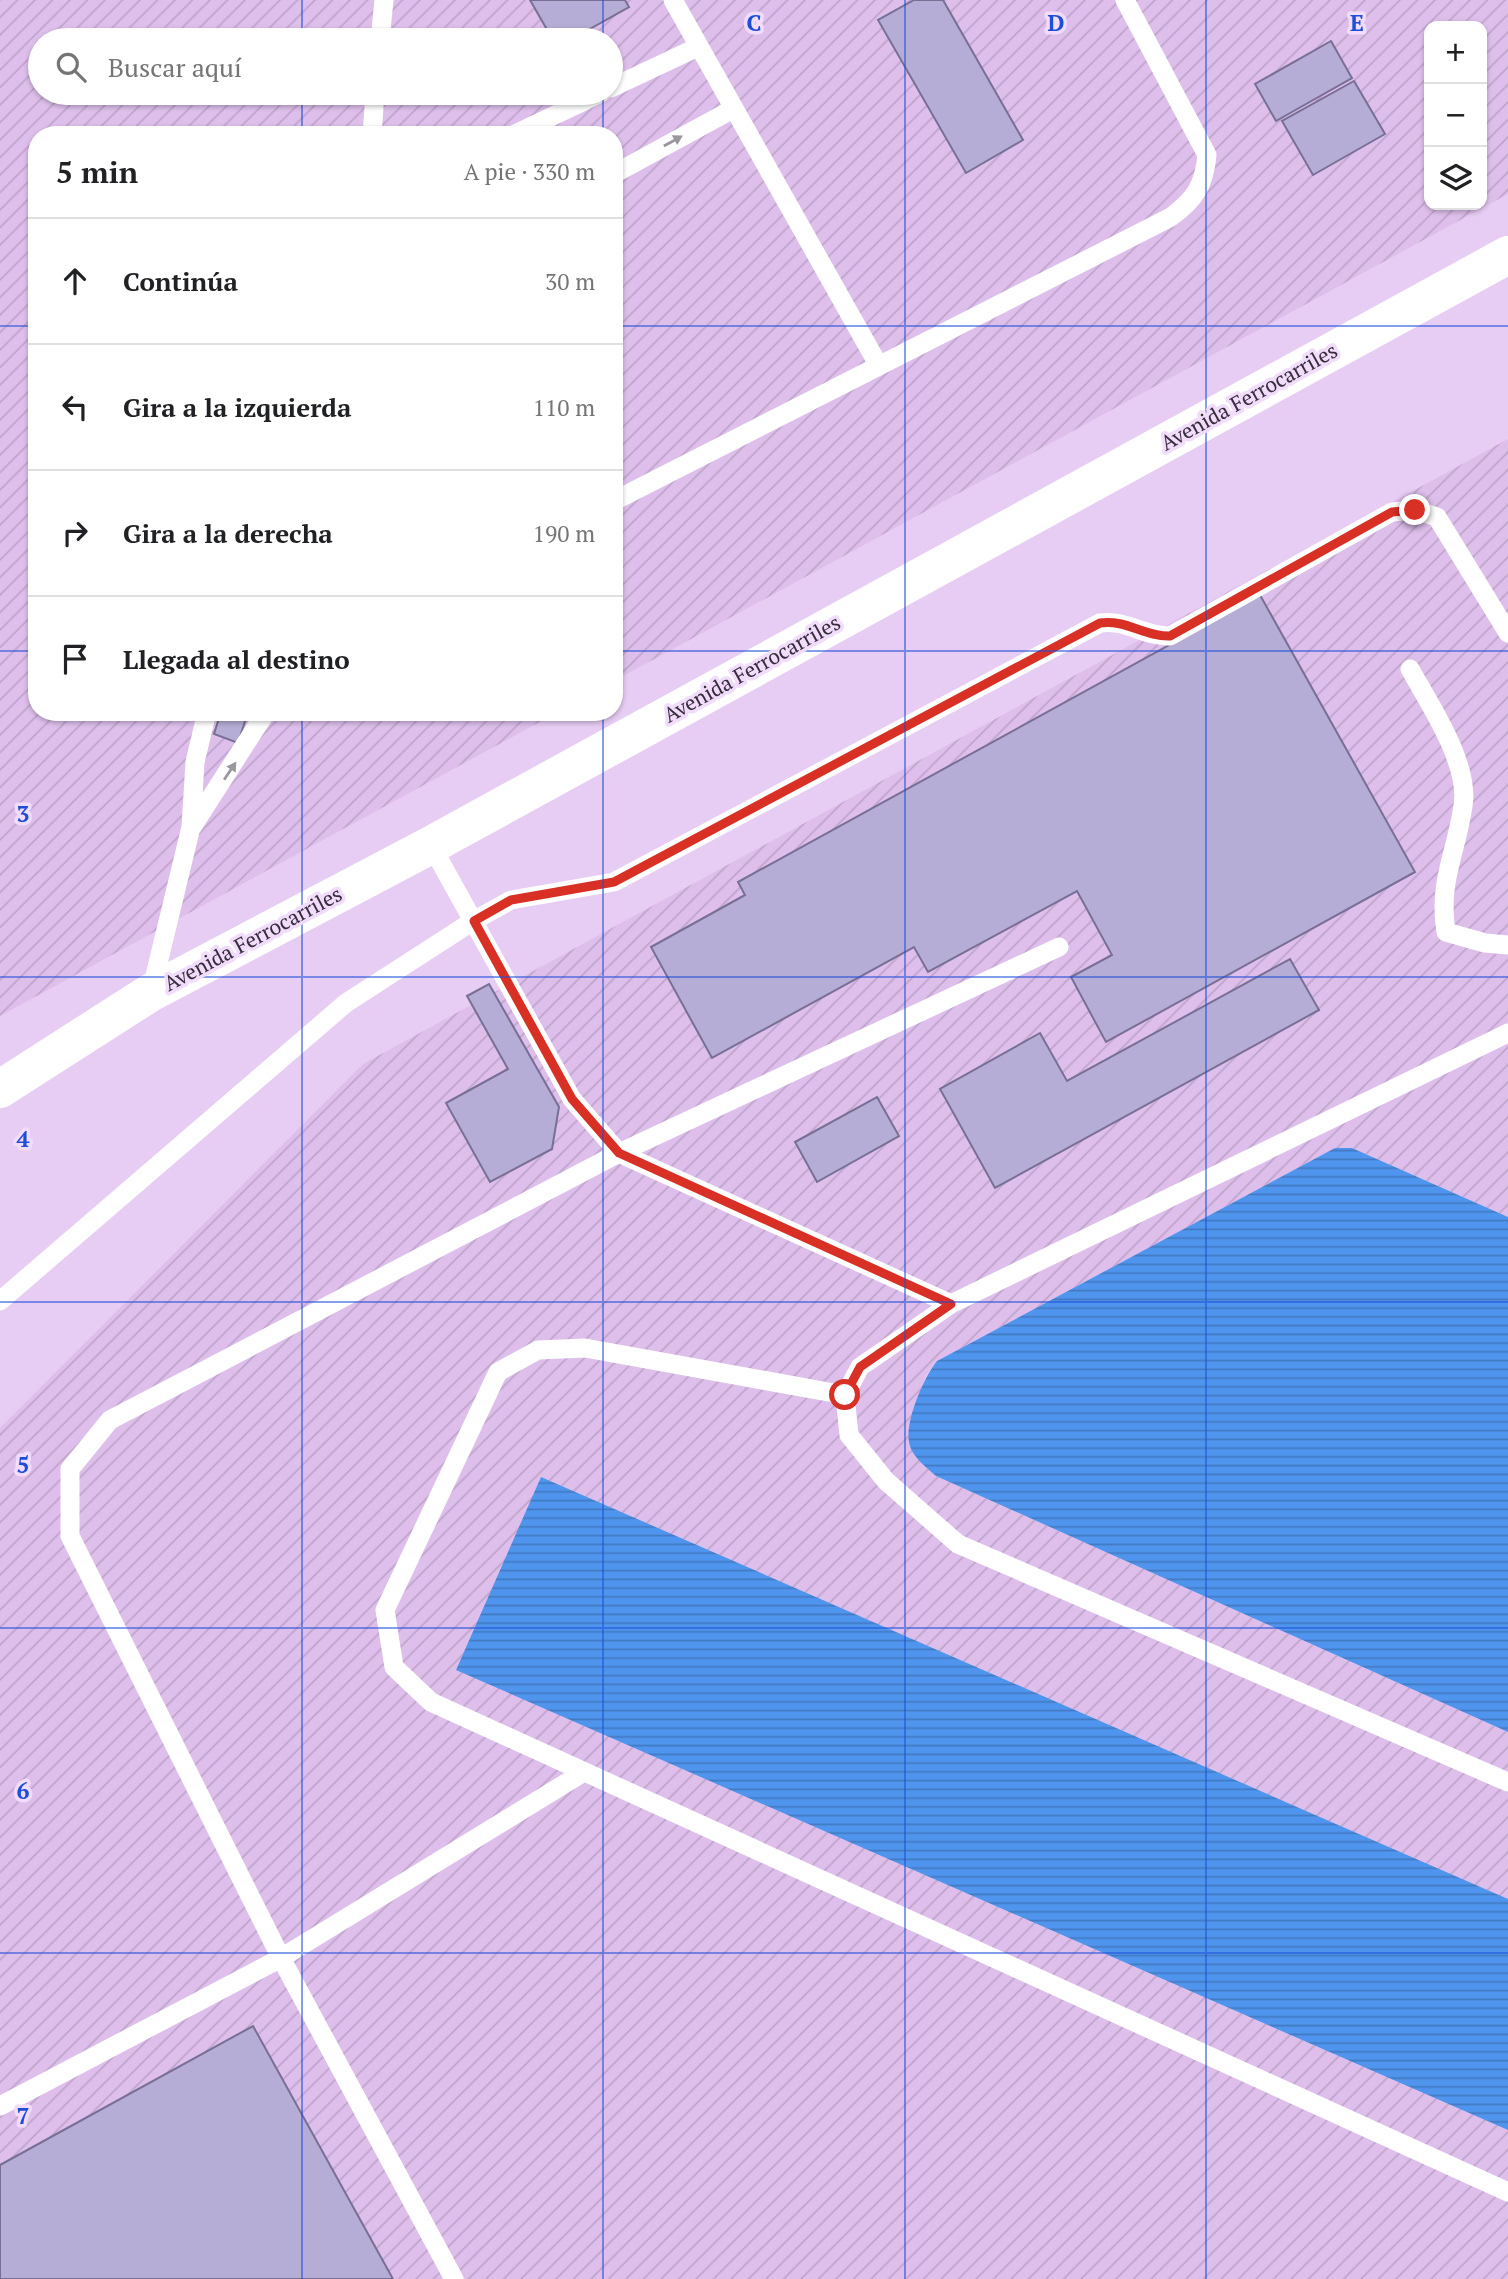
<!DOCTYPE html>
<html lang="es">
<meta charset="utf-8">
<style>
:root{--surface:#fff;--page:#f6f6f6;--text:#202124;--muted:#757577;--line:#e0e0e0}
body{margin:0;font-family:"PT Serif",serif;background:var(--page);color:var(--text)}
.controls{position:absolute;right:21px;top:21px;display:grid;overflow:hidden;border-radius:14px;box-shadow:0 2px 5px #0004}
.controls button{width:63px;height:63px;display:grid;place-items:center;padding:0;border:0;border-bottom:2px solid var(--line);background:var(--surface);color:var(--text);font:35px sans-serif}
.stop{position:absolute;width:21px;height:21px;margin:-16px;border:5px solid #d93025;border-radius:50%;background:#fff}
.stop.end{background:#d93025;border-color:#fff;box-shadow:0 2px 7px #0008}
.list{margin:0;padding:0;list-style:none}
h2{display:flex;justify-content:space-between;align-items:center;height:91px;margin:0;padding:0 28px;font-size:30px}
h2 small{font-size:23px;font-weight:400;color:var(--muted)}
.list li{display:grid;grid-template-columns:46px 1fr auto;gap:21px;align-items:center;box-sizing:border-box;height:126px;padding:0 28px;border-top:2px solid var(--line)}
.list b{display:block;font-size:26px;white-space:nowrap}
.list em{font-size:23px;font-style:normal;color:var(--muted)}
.icon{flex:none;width:38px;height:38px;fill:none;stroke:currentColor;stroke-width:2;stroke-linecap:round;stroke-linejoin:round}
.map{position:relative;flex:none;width:1508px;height:2279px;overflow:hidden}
.search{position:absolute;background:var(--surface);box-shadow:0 2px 5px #0004;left:28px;top:28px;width:595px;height:77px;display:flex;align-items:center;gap:18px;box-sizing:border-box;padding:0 24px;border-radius:38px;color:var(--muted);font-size:26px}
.panel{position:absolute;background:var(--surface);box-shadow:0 2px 5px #0004;left:28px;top:126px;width:595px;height:595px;border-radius:28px}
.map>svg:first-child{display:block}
</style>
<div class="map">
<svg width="1508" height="2279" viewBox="0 0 1508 2279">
<defs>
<pattern id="industrial-furrows" width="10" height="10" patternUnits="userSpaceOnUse" patternTransform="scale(1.75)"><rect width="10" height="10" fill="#debfec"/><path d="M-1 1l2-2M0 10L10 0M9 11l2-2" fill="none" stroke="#bfa4cb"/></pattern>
<pattern id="water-rules" width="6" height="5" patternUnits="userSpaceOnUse" patternTransform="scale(1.75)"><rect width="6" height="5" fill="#4f95ee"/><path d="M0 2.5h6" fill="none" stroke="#427ac2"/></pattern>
</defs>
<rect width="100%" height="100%" fill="#e7ccf3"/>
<path fill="url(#industrial-furrows)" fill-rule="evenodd" d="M0,0H1508V194L614,681V135H37V712H558L0,1016ZM1429,26H1482V205H1429ZM40,40H611V93H40Z
M1508,439V1217L1352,1148H1335L937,1361L926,1375L909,1428L916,1456L936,1476L1508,1732V2279H0V1428L363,1064Z"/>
<path fill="url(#water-rules)" d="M1335,1148H1352L1508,1217V1732L936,1476C926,1467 911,1456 909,1442C905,1421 924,1377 937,1361Z
M541,1477L1508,1899V2130L456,1670Z"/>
<path fill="#b6add6" stroke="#786f95" stroke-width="2" d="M530,0H625L629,7L570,40H553Z
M914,0H943L1023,140L966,173L878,20Z
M1331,41L1352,78L1276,121L1255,84Z
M1354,81L1385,134L1313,175L1282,121Z
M1260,595L1415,872L1106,1042L1071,977L1112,955L1077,891L928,972L914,947L712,1058L651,947L745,895L738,882Z
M221,712H248L238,743L214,734Z
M1290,959L1319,1010L995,1188L940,1089L1040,1033L1067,1081Z
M489,984L559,1107L552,1149L490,1182L446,1103L508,1069L467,996Z
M877,1097L899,1136L817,1182L795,1142Z
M253,2026L393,2279H0V2165Z"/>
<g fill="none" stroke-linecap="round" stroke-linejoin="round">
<path stroke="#fff" stroke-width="19" d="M673,0L879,366
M380,40L384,0
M611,88L698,47
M372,135L375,93
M513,135L601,93
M614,174L733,109
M614,501L1171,217C1195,199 1204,186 1207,155L1125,0
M1410,669C1430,705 1470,764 1463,806C1456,854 1438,882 1446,932L1485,943L1508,945
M192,827L266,712
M431,845L572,1099L619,1153L951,1304L1508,1033
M151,992L191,827L195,762L207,712
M0,1301L346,1003L473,921L511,900L614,882L1100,623C1126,619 1145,637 1170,636L1392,512L1415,510L1437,517L1508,633
M951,1304L860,1367L845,1395L849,1435L886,1481L958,1544L1508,1782
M845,1395L585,1348L538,1350L498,1372L385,1610L394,1667L431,1702L1508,2192
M584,1772L281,1958L70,1536V1469L110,1420L619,1153L1059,947
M0,2106L281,1958L454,2279"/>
<path stroke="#fff" stroke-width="38" d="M0,1089L150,993L431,845L1508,255"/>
</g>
<defs><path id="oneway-solid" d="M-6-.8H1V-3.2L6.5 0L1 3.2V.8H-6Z" transform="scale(1.75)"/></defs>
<g fill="#9a969d">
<use href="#oneway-solid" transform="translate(673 141) rotate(-29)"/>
<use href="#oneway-solid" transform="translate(230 771) rotate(-56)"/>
</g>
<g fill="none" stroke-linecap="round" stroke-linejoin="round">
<path stroke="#d93025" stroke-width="9" d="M845,1395L860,1367L951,1304L619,1153L572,1099L474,921L511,900L614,882L1100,623C1126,619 1145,637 1170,636L1392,512L1415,510"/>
</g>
<path fill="none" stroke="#1d4ed8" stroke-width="2" stroke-opacity="0.55" d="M302,0V40M603,0V40M905,0V2279M1206,0V2279M302,93V135M603,93V135M0,326H37M614,326H1508M0,651H37M614,651H1508M302,712V2279M603,712V2279M0,977H1508M0,1302H1508M0,1628H1508M0,1953H1508"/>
<g text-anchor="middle" stroke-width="7" stroke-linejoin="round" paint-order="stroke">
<g font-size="21" fill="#362c3b" stroke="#f1dcfb">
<text transform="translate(1249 397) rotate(-29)" y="7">Avenida Ferrocarriles</text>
<text transform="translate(752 669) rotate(-29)" y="7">Avenida Ferrocarriles</text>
<text transform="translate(253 939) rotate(-28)" y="7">Avenida Ferrocarriles</text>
</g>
</g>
<g font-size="23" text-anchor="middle" font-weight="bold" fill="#1d4ed8" stroke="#f1dcfb" stroke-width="7" stroke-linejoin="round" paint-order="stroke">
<text x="754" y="31">C</text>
<text x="1056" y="31">D</text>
<text x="1357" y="31">E</text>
<text x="23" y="822">3</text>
<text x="23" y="1147">4</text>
<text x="23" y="1473">5</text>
<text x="23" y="1799">6</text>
<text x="23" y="2124">7</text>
</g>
</svg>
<div class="controls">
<button>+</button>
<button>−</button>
<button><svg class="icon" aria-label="layers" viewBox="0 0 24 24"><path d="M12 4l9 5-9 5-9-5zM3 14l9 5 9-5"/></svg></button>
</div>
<div class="stop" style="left:845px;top:1395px"></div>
<div class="stop end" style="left:1415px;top:510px"></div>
<div class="search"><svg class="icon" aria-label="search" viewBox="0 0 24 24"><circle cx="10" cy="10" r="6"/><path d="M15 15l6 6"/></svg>Buscar aquí</div>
<section class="panel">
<h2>5 min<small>A pie · 330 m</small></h2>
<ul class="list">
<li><svg class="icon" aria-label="ahead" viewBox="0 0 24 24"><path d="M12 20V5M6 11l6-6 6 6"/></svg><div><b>Continúa</b></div><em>30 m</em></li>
<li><svg class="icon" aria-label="left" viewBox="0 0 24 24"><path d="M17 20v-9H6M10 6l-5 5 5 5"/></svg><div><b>Gira a la izquierda</b></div><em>110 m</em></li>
<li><svg class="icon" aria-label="right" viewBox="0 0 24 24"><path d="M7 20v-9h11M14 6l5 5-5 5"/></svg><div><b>Gira a la derecha</b></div><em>190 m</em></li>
<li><svg class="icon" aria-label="arrive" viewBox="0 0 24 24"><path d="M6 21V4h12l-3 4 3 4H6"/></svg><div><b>Llegada al destino</b></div></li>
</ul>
</section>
</div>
